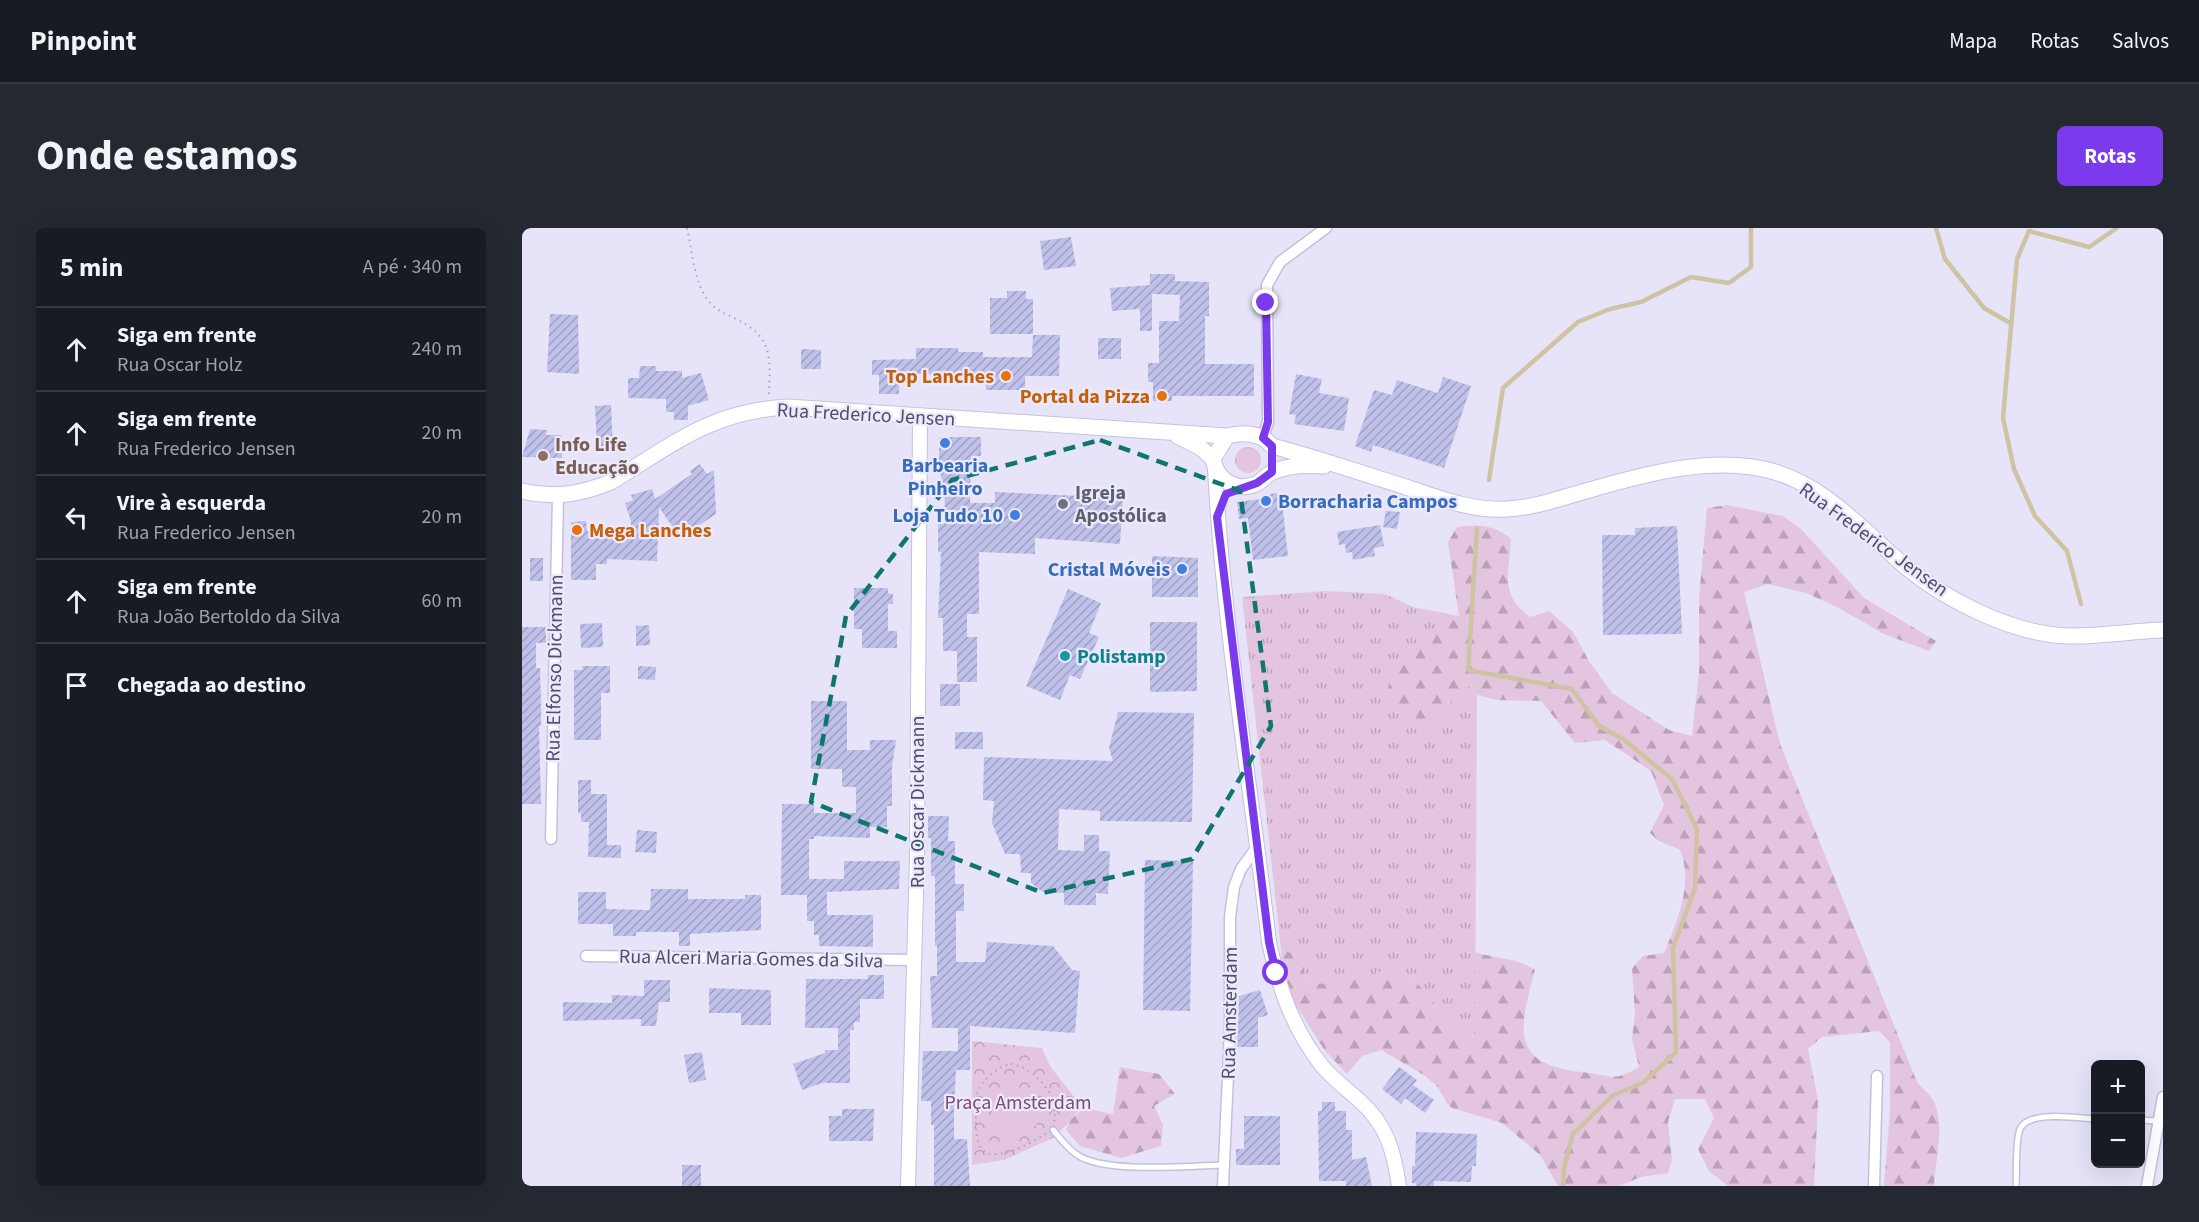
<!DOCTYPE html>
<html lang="pt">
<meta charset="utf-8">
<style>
:root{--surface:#171b24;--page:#242831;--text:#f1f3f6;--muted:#9ea1a6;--line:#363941;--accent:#7c3aed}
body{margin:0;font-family:"Source Sans 3",sans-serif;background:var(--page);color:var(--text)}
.controls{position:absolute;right:18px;bottom:18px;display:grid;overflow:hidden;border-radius:9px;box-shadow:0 6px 24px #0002}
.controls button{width:54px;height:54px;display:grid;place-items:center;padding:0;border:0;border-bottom:2px solid var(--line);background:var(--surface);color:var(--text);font:30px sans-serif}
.stop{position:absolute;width:18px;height:18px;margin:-14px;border:4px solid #7c3aed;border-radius:50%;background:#fff}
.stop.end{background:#7c3aed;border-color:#fff;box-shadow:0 2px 6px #0008}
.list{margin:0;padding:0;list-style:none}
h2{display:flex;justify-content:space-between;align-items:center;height:78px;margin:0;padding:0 24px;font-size:26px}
h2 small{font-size:20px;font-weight:400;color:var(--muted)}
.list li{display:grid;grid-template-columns:39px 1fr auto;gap:18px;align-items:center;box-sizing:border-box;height:84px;padding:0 24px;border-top:2px solid var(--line)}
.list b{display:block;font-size:22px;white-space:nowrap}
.list p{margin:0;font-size:20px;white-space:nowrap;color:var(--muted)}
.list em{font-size:20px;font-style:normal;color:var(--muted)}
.icon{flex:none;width:33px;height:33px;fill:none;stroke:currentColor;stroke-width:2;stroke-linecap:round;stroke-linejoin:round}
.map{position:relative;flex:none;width:1641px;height:958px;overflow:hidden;border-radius:9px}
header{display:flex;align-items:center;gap:36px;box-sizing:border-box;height:84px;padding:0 30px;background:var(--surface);border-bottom:2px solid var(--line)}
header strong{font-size:28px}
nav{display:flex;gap:33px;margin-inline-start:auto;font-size:21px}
.intro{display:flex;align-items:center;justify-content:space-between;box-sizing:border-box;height:144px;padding:0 36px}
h1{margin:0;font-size:42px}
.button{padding:15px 27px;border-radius:9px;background:var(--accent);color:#fff;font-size:21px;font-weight:700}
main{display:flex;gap:36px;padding:0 36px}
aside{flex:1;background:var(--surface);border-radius:9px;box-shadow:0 6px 24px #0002}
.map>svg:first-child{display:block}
</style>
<header>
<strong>Pinpoint</strong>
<nav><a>Mapa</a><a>Rotas</a><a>Salvos</a></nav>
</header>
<div class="intro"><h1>Onde estamos</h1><a class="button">Rotas</a></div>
<main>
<aside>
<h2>5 min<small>A pé · 340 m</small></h2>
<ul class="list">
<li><svg class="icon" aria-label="ahead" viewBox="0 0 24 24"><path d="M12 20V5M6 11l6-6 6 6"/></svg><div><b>Siga em frente</b><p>Rua Oscar Holz</p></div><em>240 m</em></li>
<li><svg class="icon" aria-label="ahead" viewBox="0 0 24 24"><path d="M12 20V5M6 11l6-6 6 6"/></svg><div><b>Siga em frente</b><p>Rua Frederico Jensen</p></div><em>20 m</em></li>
<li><svg class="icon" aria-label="left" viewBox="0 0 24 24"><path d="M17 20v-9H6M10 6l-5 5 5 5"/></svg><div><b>Vire à esquerda</b><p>Rua Frederico Jensen</p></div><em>20 m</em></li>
<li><svg class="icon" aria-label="ahead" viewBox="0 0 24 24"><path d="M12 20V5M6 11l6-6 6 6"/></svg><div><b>Siga em frente</b><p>Rua João Bertoldo da Silva</p></div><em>60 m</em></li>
<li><svg class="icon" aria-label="arrive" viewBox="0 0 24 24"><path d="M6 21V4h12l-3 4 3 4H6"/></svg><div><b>Chegada ao destino</b></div></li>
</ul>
</aside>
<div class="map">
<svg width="1641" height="958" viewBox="0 0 1641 958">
<defs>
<pattern id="grass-tufts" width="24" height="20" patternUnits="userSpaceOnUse" patternTransform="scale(1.5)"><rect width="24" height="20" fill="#e4c5df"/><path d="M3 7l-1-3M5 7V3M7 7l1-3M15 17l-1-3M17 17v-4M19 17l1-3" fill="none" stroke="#bba2b9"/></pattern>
<pattern id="forest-firs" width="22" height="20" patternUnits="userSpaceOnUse" patternTransform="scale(1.5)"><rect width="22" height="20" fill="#e4c5df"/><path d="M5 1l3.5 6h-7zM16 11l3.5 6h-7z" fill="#bba2b9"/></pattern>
<pattern id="park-crowns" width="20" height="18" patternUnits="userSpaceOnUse" patternTransform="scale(1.5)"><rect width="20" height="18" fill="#e4c5df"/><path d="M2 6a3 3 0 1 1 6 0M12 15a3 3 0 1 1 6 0" fill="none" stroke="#bba2b9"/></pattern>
<pattern id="building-hatch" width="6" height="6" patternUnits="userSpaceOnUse" patternTransform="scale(1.5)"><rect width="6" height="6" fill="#bfc1ea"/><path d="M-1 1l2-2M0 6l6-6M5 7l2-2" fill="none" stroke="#9d9fc2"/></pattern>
</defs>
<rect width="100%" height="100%" fill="#e7e4f9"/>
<path fill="url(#grass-tufts)" d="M713 232a13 13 0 1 1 26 0a13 13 0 1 1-26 0Z
M804,363L863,366L891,379L937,388L917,403L918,490L932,469L950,456L955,467L953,808L933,803L901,761L883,746L858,744L832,748L805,756L783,755L781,730L759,721L720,369Z"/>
<path fill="url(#forest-firs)" d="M1205,277L1261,288L1279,301L1342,370L1414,413L1407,423L1362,406L1313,378L1284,365L1246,356L1222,364L1258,516L1395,854C1400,860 1407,866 1411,872C1424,895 1413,933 1412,958H1362L1368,883V814L1357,803L1300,809L1286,821L1296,873L1292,958H1206L1187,943L1176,921L1192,890L1183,871H1153L1146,894L1150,932L1146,945L1119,949L1097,958H1036L1018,927L980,895L930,880L924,874L917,860L902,847L859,822L840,828L825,846L803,823L770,771L761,753L759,721L781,730L783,755L805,756L832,748L858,744L883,746L901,761L933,802L952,808V724C972,730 996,730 1013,742C998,800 986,836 1060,844C1090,847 1090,855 1117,839L1110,811L1113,786L1110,740L1121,728L1142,725C1155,694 1172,654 1158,622L1137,613L1128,605L1142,577L1129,543L1083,512L1053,515L1019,473L974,472L955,467L950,457L932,469L918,490L898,498L887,485L871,481L863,467L877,432L937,388L926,314L935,299C956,297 972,296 989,311C987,346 977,366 1008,389L1027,383L1051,404L1067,433L1090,465L1147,502L1170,508L1177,443V370L1185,280Z
M598,839L637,846L653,866L632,878L641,897L639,918L599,930L558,918L544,902L548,892L562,880L591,886Z"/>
<path fill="url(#park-crowns)" d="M450,813L520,820L528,838L560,879L533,909L482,932L450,937Z"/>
<path fill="#e4c5df" d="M499,862L515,897L483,912L467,877Z"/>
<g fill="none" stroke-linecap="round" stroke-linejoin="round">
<path stroke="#cfc3a3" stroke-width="4.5" d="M1414,0L1423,31L1462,80L1488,95
M967,252L981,160L1056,94L1088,81L1119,74L1169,49L1207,55L1229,39V0
M955,300L946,442L1050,461L1077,498L1101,511L1150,551L1175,601L1173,660L1151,720L1154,824L1122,854L1090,868L1051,906L1042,940L1041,958
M1559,376L1545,323L1513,288L1492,241L1481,190L1495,31L1507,3L1567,19L1595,0"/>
</g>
<path fill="url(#building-hatch)" d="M549,9L554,38L522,42L518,13Z
M628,46H653V53L687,54V88H683V136H732V168H650V173H631V154H626V135H637V93H657L658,67L630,66V103H618V81L590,83L588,60L628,57Z
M485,63H504V71H511V106H468V70H485Z
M28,86L56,87L57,146L25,144Z
M511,107H538L537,148H503V162H464V149L377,145V166H357V147H350V132L394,131V120H436V124H461V129H510Z
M576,110H599V131H576Z
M279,121L299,122V141H279Z
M118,138H134V143H160V150L179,145L187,172L166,178V192H152V184H144V171L106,170V150H117Z
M774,146L800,151L797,165L827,170L822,203L772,196L774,187L767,186Z
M921,149L949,158L922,240L851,217L849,224L833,218L852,162L870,167L875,152L916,165Z
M89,177L91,220H75L73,178Z
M8,201L25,202L24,207H40V230L0,229Z
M417,209H459V228H449L448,275H473V264L601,270L598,316L513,310V326L457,324V386H445V409H455V454H435V423H421V390H416L419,324H416V296H422L423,264H419V243H417Z
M178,236L185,246L192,242L194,286L158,310L137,279L135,333L85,331V336H74V352H49V294L64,293L65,303H85V309L108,310L109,293L103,275L111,272L109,267L130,261L133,271L170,246L168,243Z
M759,265L766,328L731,332L726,290L717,291L715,274L748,270V266Z
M864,283L878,284L875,301L861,299Z
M858,297L862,318L852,320L853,328L831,332L830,324L824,325L823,316L817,317L815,304Z
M1155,298L1160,406L1081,407L1080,307H1113V300Z
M630,328L676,330V369H630Z
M8,330H21V353H8Z
M332,360H366V365L371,366V376H366V403H375V420H340V401H332Z
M546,361L579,375L567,405L577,409L558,451L548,447L538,472L504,458Z
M628,394H675V463L628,464Z
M80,395L81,419L59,420L58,396Z
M127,397L128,417L114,418V398Z
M0,399H24V415H14V440H18L19,477V498H17L19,576H0Z
M60,438H88V465H79V512H52V442H61Z
M116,438L134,439L133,452L116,451Z
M418,456H438V478H418Z
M289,473H325V522H348V512H374L370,539V578H365V599H348V610L292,608V611H287V651H322V633H378L377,661L305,664V687H351V719L297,718V707H292V693H285V667H259L260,576H292V585H334V559H320V541H289Z
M596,484L672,485L670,594L578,593V583L537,581L536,622L562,623V607H577V623H588L586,666L574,665V677H542V665L521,664L509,655V645H499L498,626H483L470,595L472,573L461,572L462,529L591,533L587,520Z
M433,504H461V521H433Z
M56,552H69V566H85V617H99V630L66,629L67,594H59V585H56Z
M406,588H427L426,613H433V656H442V683H434V734H463L465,714L531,718L550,742L558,743L553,805L448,798V842H434L432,878V911H445L448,958H412V897H409V873H399L401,823H436V800H410L408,748H415V718H413V648H409V610H406Z
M115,602L135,604L134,625L113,624Z
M623,632L671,633L668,783L621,782Z
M129,661H166V671H223V667H239V702L168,706V718H157V704H114V708H91V696H56V664H84V681L128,682Z
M346,747H362V771H338V794H332V802H328V855H300L280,862L271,836L303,825V822H316V800H283L284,751H346Z
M122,752H148V774H137L134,798H119V791L41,793V774L90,775V767L122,768Z
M187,760L249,762V797H219V785H187Z
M738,762L746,787L736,790V819H715L717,768Z
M180,824L184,852L167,855L162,827Z
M877,839L895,852L891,857L912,872L903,885L883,870L879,876L860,861Z
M800,874H813V883H824V902H830V932L844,929L850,958H824V953H797L796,883H800Z
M320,881H352L351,913H307V888H320Z
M722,888H758V937H714V921H722Z
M894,904L955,906L954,938H950L949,954L912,953V958H894V955H890V938H893Z
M160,937H179V958H160Z"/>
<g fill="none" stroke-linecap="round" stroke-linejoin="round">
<defs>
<path id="service" d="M1618,892L1635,893
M531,902C538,910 545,920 554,926C580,946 667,938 702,937
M1494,958C1495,944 1493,914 1498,901C1506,882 1556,890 1574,891"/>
<path id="minor" d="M741,210L746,194L745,57L758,34L804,0
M29,611L36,268
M64,728L393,732
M701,958L708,802V689L712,659L719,641L735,619
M1352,958L1355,848
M1625,958L1641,869"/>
<path id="tertiary" d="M693,240C701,399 729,557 747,714C757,760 771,802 801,839C812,852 826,862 838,873C865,897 872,924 877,958
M386,958L395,629L398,189"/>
<path id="secondary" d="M655,208L679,220L691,231
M705,208L691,231C695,253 715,265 736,255C741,252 745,246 751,244C765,237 787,237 802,238
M0,263C32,271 59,266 89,254C152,216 189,183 266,179L705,208C720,204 739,204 750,218C796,230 842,246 887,260C919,271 951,283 985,281C1012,280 1038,270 1064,263C1122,246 1194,226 1253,244C1303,259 1339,300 1377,333C1419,370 1489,406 1545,408C1577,409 1609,403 1641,402"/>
</defs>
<use href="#service" stroke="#c2c1dc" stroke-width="8"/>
<use href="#minor" stroke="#c2c1dc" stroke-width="13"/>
<use href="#tertiary" stroke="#c2c1dc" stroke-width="16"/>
<use href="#secondary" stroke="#c3c2e2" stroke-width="17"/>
<path stroke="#a3a5cf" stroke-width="2" stroke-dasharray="1.5 4.5" stroke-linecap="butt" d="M165,0C170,21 172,53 185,71C193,82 202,85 214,91C252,109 248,131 247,168
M489,836C508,838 528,859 533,878C534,886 532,895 531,902C514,911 494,925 475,926C451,928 454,900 454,884C454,878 453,870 455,865C460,852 475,839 489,836Z"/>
<use href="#service" stroke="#fff" stroke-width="5"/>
<use href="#minor" stroke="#fff" stroke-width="10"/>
<use href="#tertiary" stroke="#fff" stroke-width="14"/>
<use href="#secondary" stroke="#fff" stroke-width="15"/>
</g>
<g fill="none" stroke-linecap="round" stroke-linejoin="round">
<path stroke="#7c3aed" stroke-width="8" d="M744,75L746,194L741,210L750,218V244L735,255L704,266L695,289L747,714L754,745"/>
</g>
<path fill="none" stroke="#0f766e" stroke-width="4.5" stroke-dasharray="12 8" stroke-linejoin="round" d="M578,212L718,263L749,498L670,631L521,665L289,574L324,388L430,252Z"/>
<g fill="#e8710a" stroke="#ece9fc" stroke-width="2">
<circle cx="484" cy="148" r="6"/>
<circle cx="640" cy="168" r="6"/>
<circle cx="55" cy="302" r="6"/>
</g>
<g fill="#3f7fe0" stroke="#ece9fc" stroke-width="2">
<circle cx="423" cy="215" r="6"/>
<circle cx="744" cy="273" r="6"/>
<circle cx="493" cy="287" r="6"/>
<circle cx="660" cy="341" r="6"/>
</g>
<circle fill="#8d6e63" stroke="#ece9fc" stroke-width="2" cx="21" cy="228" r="6"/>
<circle fill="#6b7280" stroke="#ece9fc" stroke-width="2" cx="541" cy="276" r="6"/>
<circle fill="#0f9aa8" stroke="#ece9fc" stroke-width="2" cx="543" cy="428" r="6"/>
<g text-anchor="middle" stroke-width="4.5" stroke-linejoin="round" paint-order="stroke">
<g font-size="20" font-weight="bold" fill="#c56008" stroke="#ece9fc" text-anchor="end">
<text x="472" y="155">Top Lanches</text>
<text x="628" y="175">Portal da Pizza</text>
<text x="67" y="309" text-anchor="start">Mega Lanches</text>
</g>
<g font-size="20" fill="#4d506d" stroke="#ece9fc">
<text transform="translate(344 186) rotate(3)" y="7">Rua Frederico Jensen</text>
<text transform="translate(1352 311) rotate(36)" y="7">Rua Frederico Jensen</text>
<text transform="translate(32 440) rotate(-89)" y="7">Rua Elfonso Dickmann</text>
<text transform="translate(395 574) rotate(-90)" y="7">Rua Oscar Dickmann</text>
<text transform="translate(229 730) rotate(1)" y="7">Rua Alceri Maria Gomes da Silva</text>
<text transform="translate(707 785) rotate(-89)" y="7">Rua Amsterdam</text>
</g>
<g font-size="20" font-weight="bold" fill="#785e54" stroke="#ece9fc" text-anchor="start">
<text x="33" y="223">Info Life<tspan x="33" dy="23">Educação</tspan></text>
</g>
<g font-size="20" font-weight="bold" fill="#366cbe" stroke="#ece9fc" text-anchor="end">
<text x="423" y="244" text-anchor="middle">Barbearia<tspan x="423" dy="23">Pinheiro</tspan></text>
<text x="756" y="280" text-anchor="start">Borracharia Campos</text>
<text x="481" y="294">Loja Tudo 10</text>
<text x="648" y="348">Cristal Móveis</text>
</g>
<g font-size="20" font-weight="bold" fill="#5b616d" stroke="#ece9fc" text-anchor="start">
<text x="553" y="271">Igreja<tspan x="553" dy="23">Apostólica</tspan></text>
</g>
<g font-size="20" font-weight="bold" fill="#0d838f" stroke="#ece9fc" text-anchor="start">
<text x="555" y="435">Polistamp</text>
</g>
<g font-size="20" fill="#7c4d70" stroke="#ece9fc">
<text x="496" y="881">Praça Amsterdam</text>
</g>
</g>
</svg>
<div class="controls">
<button>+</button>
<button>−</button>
</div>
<div class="stop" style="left:754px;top:745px"></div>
<div class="stop end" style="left:744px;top:75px"></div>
</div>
</main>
